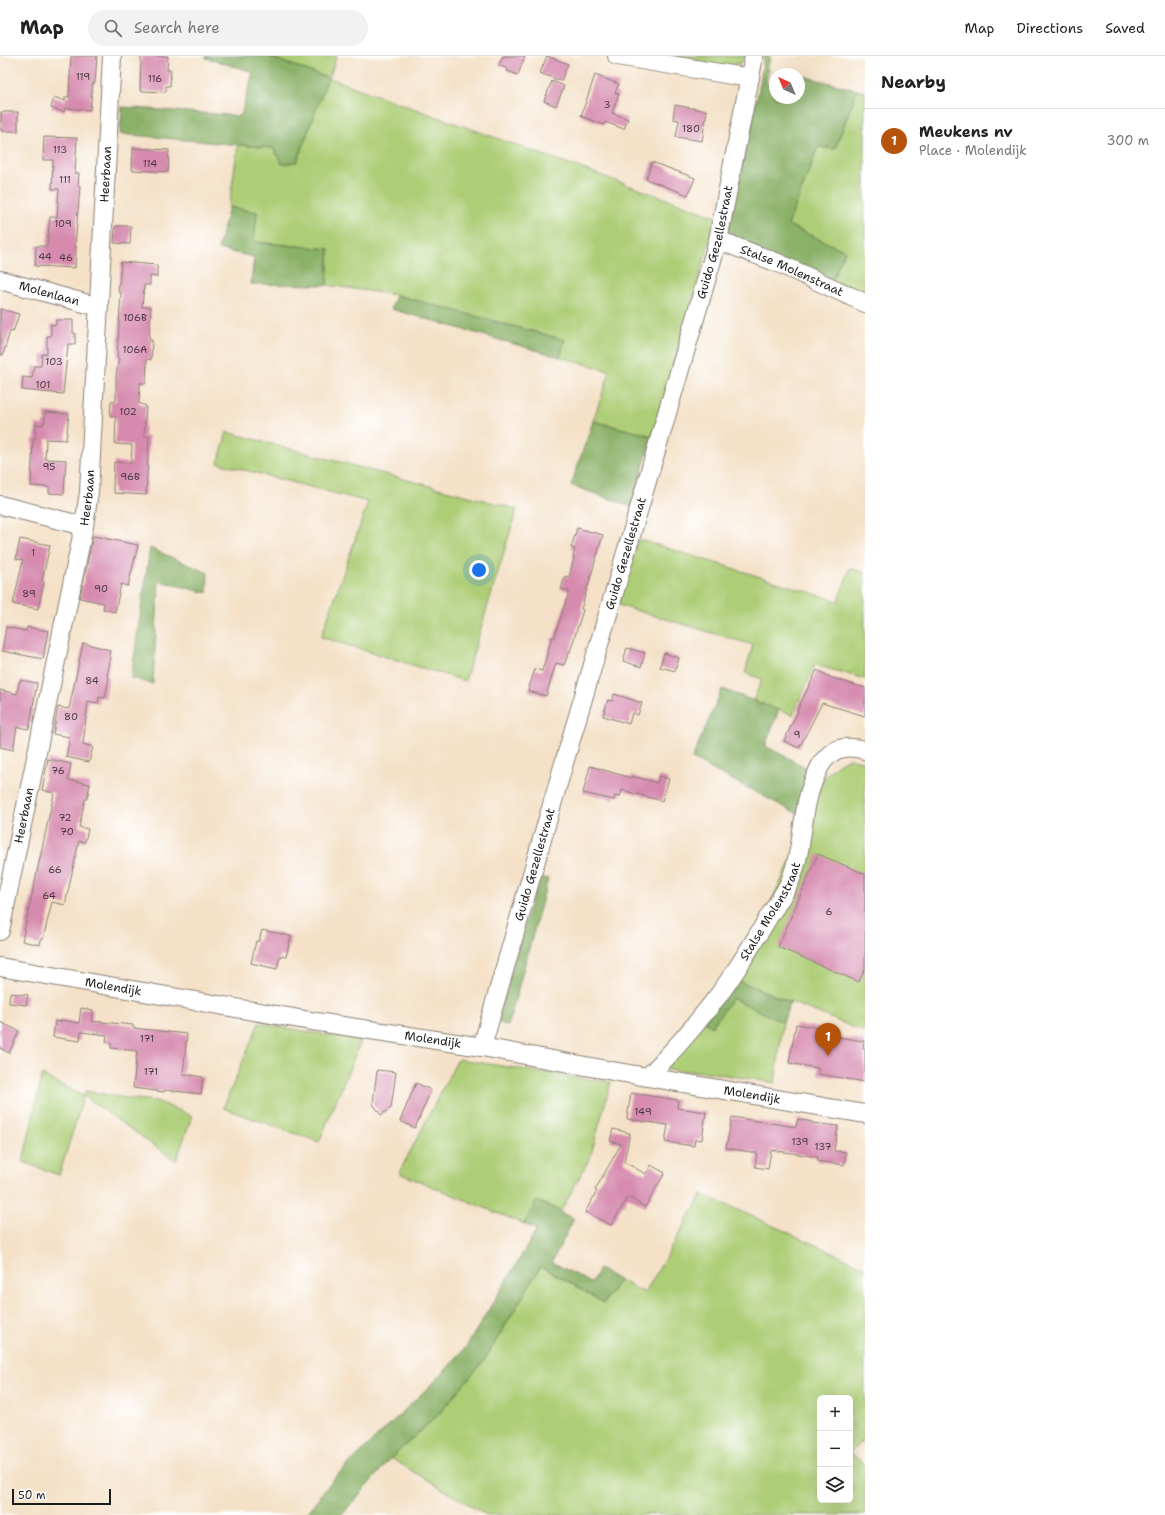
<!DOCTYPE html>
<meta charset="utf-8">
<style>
:root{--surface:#fff;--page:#f2f2f2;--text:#222;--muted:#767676;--line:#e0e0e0;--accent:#b45309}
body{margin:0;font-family:"Shantell Sans",sans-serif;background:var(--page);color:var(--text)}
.controls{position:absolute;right:12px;bottom:12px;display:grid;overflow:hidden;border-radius:6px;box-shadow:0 4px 16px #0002}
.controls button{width:36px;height:36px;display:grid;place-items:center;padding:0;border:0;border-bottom:1px solid var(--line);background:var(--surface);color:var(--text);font:20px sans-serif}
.compass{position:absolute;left:769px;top:12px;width:36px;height:36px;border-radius:50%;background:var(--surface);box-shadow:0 4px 16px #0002;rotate:316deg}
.scale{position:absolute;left:12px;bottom:10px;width:99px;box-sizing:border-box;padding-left:4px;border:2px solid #1c1c1c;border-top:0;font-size:11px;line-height:14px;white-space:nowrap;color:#1c1c1c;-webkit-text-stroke:3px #fff;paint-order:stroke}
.you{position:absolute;left:479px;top:514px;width:14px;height:14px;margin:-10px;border:3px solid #fff;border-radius:50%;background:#1a73e8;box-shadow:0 0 0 6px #1a73e833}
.badge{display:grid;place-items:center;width:26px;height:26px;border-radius:50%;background:var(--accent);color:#fff;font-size:13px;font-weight:700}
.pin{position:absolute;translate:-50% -33px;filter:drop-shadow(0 1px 2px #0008)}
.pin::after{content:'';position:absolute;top:21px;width:14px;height:12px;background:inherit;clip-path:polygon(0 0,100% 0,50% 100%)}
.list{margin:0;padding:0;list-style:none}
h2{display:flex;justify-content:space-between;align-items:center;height:52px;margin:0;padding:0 16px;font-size:17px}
h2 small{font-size:13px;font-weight:400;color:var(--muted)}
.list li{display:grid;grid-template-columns:26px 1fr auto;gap:12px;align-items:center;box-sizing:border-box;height:64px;padding:0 16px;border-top:1px solid var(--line)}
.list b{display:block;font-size:15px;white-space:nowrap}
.list p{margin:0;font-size:13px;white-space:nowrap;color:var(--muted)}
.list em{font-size:13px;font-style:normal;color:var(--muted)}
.icon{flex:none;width:22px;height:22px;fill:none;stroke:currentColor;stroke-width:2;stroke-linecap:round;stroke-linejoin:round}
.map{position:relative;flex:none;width:865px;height:1459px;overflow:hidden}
header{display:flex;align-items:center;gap:24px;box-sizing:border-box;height:56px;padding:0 20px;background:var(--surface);border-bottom:1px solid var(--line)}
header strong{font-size:19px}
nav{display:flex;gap:22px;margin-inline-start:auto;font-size:14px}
.search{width:280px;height:36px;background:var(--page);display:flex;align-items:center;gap:10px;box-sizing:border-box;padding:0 14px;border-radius:22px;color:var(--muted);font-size:15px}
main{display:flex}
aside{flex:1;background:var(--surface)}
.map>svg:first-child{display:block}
</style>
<header>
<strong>Map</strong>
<div class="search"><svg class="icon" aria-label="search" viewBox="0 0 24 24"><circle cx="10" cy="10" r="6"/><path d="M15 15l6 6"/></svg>Search here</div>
<nav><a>Map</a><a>Directions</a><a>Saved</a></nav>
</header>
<main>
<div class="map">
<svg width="865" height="1459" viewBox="0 0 865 1459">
<rect width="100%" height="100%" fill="#fff"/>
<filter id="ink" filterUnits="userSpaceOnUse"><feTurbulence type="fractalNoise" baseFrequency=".025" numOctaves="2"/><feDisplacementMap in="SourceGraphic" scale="8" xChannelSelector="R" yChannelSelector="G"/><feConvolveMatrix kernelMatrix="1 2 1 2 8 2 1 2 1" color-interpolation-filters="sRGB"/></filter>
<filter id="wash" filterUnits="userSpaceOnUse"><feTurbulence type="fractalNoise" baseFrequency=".012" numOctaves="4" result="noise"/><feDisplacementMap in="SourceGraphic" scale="16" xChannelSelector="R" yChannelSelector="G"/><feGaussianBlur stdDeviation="0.9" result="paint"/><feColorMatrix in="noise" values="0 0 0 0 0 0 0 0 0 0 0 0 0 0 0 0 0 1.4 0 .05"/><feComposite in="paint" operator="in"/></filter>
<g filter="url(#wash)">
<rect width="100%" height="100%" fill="#f4e1c7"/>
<path fill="#adce77" stroke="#64754a" d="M267,0H337L329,22L717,161L652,380L593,365L610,315L560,301L565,284L396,239L327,229L329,193L254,186L257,156L229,151L238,89L273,92L282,108L328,22Z
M656,0H747C743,8 734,9 726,11Z
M857,34L865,36V242L832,224L845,195L788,169L818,91L835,93Z
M227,376L517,453L465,625L321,581L368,446L218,407Z
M638,483L838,545L850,512L865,517V623L815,609L793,659L753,645L762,623L745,617L753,589L618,549Z
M849,702L865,706V976L734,923L807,771L812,773C808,764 811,759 813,749C818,728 829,711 849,702Z
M732,942L783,966L775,1027L707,1016L665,1014L704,966L712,970Z
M259,967L361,985L319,1086L223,1052Z
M458,1003L565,1020L611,1026L590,1102L561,1155L537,1145L524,1168L399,1117Z
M42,1019L83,1040L85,1035L126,1042L156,1045L192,1060L176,1105L84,1040L59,1119L23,1106Z
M702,1138L865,1211V1382L850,1396V1342H820V1444H850V1397L865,1408V1459H486L391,1402L439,1358L485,1303L541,1210L604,1247L619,1224L645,1237Z"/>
<path fill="#8ab168" stroke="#536642" d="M206,0H267L328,22L297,106L282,108L273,92L120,78L122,51L241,60L253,16L206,2Z
M764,0H770L766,28H775V42H799V19L857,34L835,93L818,91L788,169L845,195L832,224L730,184L728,173L760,28Z
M229,151L257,156L254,186L329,193L327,229L251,228L254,201L218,193Z
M396,239L565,284L560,301L391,253Z
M593,365L652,380L632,451L571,429Z
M150,492L208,517L207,537L159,525L153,628L131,622Z
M722,633L779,654L765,690L811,714L798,758L692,703Z
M538,821L548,823L508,970L497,966Z
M734,923L790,946L783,966L732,942L712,971L704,966Z
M537,1145L574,1163L552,1206L591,1227L599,1213L619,1224L604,1247L541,1210L485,1303L439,1358L391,1402L342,1459H306L333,1423L441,1319L466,1291L537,1174L524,1168Z"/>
<g id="blocks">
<path fill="#d68aae" d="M71,0H97L95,27H93L90,54L65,52L64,56L51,52L54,41L65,45V41H69Z
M141,0H168L167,14H171L170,30H166V36L140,35Z
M503,0H525L518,19L507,15L508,13L499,9Z
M547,0L568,8L561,25L540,17Z
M595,19L619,28L615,37L619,38L612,57L628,63L624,73L605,66L604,69L581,60Z
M552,25L564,30L556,50L544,45Z
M675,49L707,55L702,85L676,81L679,64L673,63Z
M1,56H18V75H1Z
M44,81L77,82L75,117H79L78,130H80L75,191H76L75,212L35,210L36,190H47L50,161H57L59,133H52L53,104H43Z
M133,92L169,94L168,116L132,114Z
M652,106L695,122L688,139L646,123Z
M115,170H131L130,188L114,187Z
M121,206L157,209V221L150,220V229H144L142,251H151L149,284H152L151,304L147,303L146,327H140L139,347L146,350L144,380L149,381L146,439L114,437V433H113L114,406L131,407L132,389L115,388L116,361L110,360L111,345H116V319L119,302H117L121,236H118Z
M0,253L19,258L13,276L10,275L3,299H0Z
M56,264H73V277H75V288H68L63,338L22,334L23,321L32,322L34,310H41L42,298H47V280H51V268L56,269Z
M45,356L69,358L66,384L46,383L45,403L66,404L64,438L49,437V431L31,430L33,383H35L36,368L43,369V366H45Z
M577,472L603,479L581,553L583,554L570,596H569L564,609L556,607L546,640L528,635L535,613L542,615L552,581L554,582L569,535L561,533L565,520L569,521L574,502L573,501L575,493L571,492Z
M93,480L138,489L128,530L121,528L115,556L103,553L104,547L80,542Z
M20,483L50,489L42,525L44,526L38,553L13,548L23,504L16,503Z
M6,571L26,575L27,571L48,575L43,603L2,595Z
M83,587L110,594L109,599L111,600L107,620L109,621L105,642L99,641L98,647L88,645L83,688L93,691L89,706L66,701L70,681L53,678L58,651L69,653Z
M627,592L645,597L641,611L623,605Z
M664,597L679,602L675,615L660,611Z
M817,614L832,622L865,632V660L822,647L799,692L784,685L798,655L797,654Z
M20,624L37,627L29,673L17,671L13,694L0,691V634L17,638Z
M614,638L642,647L638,659L632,657L629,668L603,660L608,644L612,645Z
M48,703L71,708L68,724L90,728L87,743H85L79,771L88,773L85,786L79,785L65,849L52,846L43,883H41L40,889L22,885L54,737L42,734Z
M590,710L631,722L632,720L657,727L659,720L669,723L662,745L622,734L620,741L615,740L614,744L583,737Z
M818,798L865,818V912L859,926L778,891Z
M262,874L291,880L286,901L280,900L277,913L251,907L256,885H259Z
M10,937L28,939L26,949L9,947Z
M81,952L93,954L92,965L133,969V972L187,978L183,1018L203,1021L201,1038L165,1034L164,1036L133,1032L137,995L111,992V987L106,986L107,979L81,976L80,985L53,981L55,965L61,966V964L79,967Z
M0,966L19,975L9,997L0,992Z
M796,968L825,973L824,979L864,985L863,993H865V1026L818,1018V1012L789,1007Z
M377,1014L396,1016L391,1052L381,1059L373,1048Z
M416,1027L431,1034L415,1072L400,1065Z
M631,1037L678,1044L677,1052L706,1056L702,1084L695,1083L694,1090L665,1086L668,1069L627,1063Z
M732,1061L796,1071L798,1063L812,1066V1067L838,1070L834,1095L846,1096L844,1109L817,1105L818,1101L771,1094L768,1113L755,1111L757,1097L726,1092Z
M613,1073L630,1077L624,1106L646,1118L651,1109L665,1117L645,1151L628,1141L611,1169L585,1156L597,1135L595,1134L621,1088L610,1085Z"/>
</g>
</g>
<g filter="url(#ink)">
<use href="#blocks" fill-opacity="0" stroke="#887e72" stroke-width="1"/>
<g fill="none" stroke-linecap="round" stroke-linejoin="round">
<defs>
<g id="minor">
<path d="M617,0L750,22"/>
<path id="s1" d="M718,184L778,207L865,247"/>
<path id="s2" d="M0,224L99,251"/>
<path d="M0,449L84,470"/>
<path id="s3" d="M0,875L84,470L89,436L112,0"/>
<path id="s4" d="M0,911L311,965L482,991L618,1016L865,1058"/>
<path id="s5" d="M482,991L562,714L718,184L754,0"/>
<path id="s6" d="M648,1021C667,1001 685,982 702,960C726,932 746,899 765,867C773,853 785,838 791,823C805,789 800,750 817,717C819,712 822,706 826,702C837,690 850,690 865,694"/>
</g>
</defs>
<use href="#minor" stroke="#887e72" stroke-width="20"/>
<use href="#minor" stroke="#fff" stroke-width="18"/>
</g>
</g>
<g text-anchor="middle" stroke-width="4" stroke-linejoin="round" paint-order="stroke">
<g font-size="10" fill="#4a3840">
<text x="83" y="24">119</text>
<text x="155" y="26">116</text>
<text x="607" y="52">3</text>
<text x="691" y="76">180</text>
<text x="60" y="97">113</text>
<text x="150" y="111">114</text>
<text x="65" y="127">111</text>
<text x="63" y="171">109</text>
<text x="45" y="204">44</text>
<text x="66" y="205">46</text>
<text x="135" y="265">106B</text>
<text x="135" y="297">106A</text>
<text x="54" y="309">103</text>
<text x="43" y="332">101</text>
<text x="128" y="359">102</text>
<text x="49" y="414">95</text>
<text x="130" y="424">96B</text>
<text x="33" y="500">1</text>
<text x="101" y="536">90</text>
<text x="29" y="541">89</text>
<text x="92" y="628">84</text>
<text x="71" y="664">80</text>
<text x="797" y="682">9</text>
<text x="58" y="718">76</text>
<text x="65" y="765">72</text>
<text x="67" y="779">70</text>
<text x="55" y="817">66</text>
<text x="49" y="843">64</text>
<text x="829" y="859">6</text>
<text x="147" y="986">171</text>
<text x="151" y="1019">171</text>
<text x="643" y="1059">149</text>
<text x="800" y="1089">139</text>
<text x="823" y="1094">137</text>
</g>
<g font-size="12" fill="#1c1c1c" stroke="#fff">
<text dy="4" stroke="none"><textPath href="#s3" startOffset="766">Heerbaan</textPath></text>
<text dy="4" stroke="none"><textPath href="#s5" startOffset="838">Guido Gezellestraat</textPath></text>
<text dy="4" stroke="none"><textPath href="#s1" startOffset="80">Stalse Molenstraat</textPath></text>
<text dy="4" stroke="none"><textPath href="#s2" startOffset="51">Molenlaan</textPath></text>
<text dy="4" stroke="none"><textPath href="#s3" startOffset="442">Heerbaan</textPath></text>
<text dy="4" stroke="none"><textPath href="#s5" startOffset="514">Guido Gezellestraat</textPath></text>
<text dy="4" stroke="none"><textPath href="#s3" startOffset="118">Heerbaan</textPath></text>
<text dy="4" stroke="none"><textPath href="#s5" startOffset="190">Guido Gezellestraat</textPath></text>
<text dy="4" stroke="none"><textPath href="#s6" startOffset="207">Stalse Molenstraat</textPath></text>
<text dy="4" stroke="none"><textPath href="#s4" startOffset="115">Molendijk</textPath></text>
<text dy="4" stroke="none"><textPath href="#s4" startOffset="439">Molendijk</textPath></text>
<text dy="4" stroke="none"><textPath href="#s4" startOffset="763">Molendijk</textPath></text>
</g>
</g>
</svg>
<div class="controls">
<button>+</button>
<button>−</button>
<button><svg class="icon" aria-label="layers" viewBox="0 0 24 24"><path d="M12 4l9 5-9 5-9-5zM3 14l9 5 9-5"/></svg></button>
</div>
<svg class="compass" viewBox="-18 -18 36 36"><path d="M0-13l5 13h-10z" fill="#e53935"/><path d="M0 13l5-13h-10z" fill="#767676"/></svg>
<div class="scale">50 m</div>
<div class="you"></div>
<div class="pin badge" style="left:828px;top:1000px">1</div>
</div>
<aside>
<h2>Nearby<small></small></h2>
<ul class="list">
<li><span class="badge">1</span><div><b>Meukens nv</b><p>Place · Molendijk</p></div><em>300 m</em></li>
</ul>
</aside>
</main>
